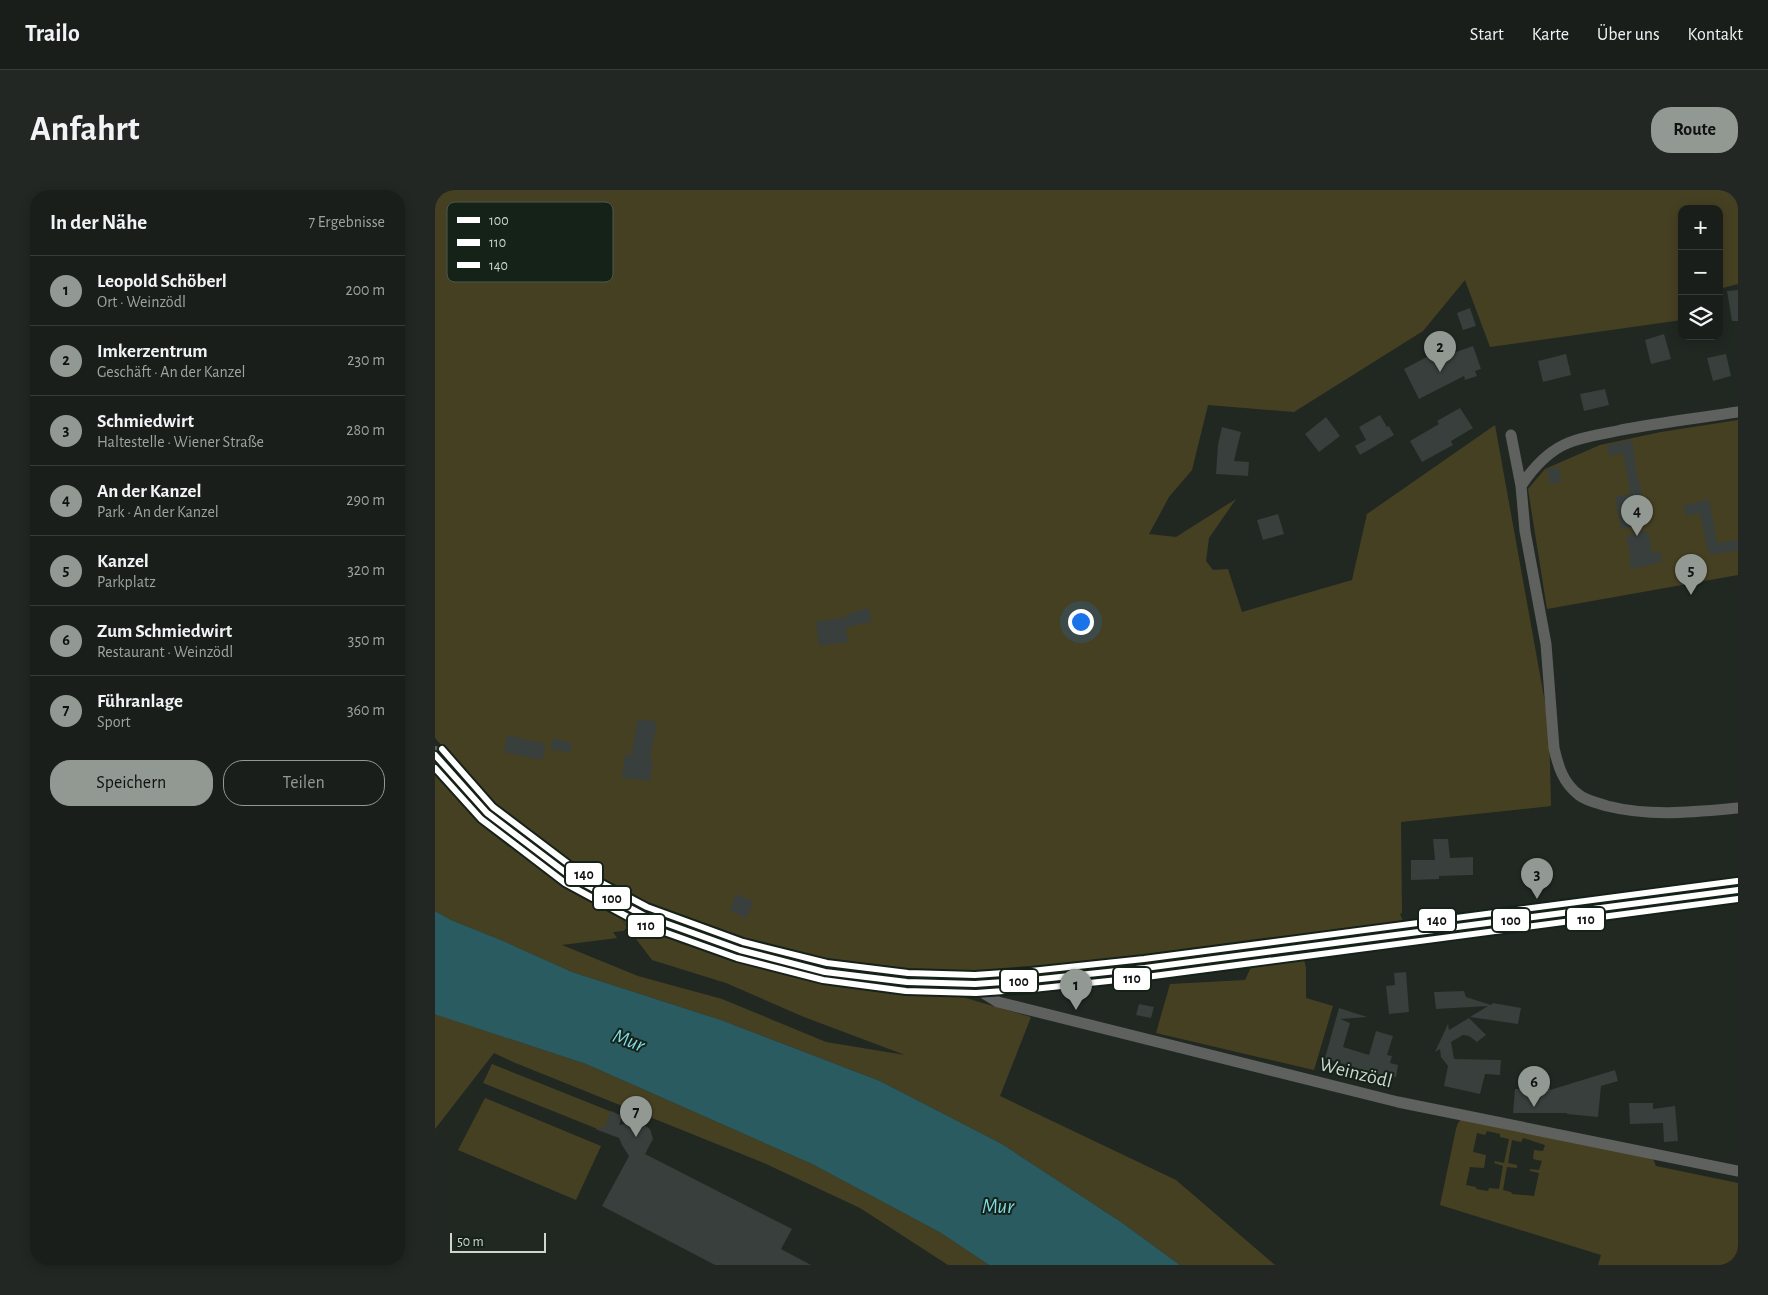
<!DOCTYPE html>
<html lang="de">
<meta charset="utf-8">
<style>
:root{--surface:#191e1a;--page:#222723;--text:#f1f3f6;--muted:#9fa2a2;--line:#373c39;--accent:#919992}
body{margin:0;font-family:"Alegreya Sans",sans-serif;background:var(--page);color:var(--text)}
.controls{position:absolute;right:15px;top:15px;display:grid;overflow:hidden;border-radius:10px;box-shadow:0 2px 12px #0003}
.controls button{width:45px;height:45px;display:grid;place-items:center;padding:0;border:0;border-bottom:1px solid var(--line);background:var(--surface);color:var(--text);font:25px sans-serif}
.scale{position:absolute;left:15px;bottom:12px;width:96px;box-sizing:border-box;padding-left:5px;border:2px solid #cdd6cf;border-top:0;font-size:14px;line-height:18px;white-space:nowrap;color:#cdd6cf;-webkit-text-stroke:4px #152218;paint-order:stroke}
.you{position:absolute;left:645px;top:431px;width:18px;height:18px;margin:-12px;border:4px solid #fff;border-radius:50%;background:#1a73e8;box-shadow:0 0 0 8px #1a73e833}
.badge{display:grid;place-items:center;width:32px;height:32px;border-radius:50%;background:var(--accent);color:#111;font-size:16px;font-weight:700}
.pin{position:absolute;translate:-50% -41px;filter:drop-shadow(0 1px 2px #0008)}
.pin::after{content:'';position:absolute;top:26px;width:18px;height:15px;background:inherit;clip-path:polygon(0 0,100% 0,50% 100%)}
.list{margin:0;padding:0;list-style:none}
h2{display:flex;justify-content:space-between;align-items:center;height:65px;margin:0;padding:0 20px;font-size:21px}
h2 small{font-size:16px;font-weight:400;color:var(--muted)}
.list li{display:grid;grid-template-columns:32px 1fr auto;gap:15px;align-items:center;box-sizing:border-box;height:70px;padding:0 20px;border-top:1px solid var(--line)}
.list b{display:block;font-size:19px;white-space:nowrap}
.list p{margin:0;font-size:16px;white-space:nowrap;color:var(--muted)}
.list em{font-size:16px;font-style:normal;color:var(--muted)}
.actions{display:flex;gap:10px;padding:15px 20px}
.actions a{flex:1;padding:11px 0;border:1px solid var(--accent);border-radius:20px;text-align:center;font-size:18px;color:var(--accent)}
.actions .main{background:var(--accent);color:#111}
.icon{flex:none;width:28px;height:28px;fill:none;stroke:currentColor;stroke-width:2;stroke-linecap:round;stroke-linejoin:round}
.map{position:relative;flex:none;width:1303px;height:1075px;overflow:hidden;border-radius:20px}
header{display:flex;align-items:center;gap:30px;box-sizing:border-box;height:70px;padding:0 25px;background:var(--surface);border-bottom:1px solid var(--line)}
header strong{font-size:24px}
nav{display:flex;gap:28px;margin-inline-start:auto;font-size:18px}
.intro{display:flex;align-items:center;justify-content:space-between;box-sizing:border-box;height:120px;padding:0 30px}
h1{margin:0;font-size:35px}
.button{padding:12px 22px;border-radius:20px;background:var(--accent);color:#111;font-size:18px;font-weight:700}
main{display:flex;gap:30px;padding:0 30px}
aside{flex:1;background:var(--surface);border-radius:20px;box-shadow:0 2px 12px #0003}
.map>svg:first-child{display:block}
</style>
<header>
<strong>Trailo</strong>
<nav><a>Start</a><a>Karte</a><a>Über uns</a><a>Kontakt</a></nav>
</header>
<div class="intro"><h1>Anfahrt</h1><a class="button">Route</a></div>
<main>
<aside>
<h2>In der Nähe<small>7 Ergebnisse</small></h2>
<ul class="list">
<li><span class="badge">1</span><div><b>Leopold Schöberl</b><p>Ort · Weinzödl</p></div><em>200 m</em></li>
<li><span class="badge">2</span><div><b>Imkerzentrum</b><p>Geschäft · An der Kanzel</p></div><em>230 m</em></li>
<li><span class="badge">3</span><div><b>Schmiedwirt</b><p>Haltestelle · Wiener Straße</p></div><em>280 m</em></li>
<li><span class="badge">4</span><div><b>An der Kanzel</b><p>Park · An der Kanzel</p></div><em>290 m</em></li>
<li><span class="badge">5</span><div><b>Kanzel</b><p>Parkplatz</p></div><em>320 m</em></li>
<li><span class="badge">6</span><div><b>Zum Schmiedwirt</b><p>Restaurant · Weinzödl</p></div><em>350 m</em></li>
<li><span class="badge">7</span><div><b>Führanlage</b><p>Sport</p></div><em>360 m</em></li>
</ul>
<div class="actions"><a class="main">Speichern</a><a>Teilen</a></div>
</aside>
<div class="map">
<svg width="1303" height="1075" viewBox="0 0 1303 1075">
<rect width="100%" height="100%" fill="#212822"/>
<path fill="#464023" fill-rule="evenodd" d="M0,0H1303V94L1284,99V19H1247V130L1055,157L1030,90L988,141L859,222L773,215L757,280L734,307L714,344L741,347L801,309L774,348L771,371L778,380L793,379L807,422L917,390L932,324L1060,235L1114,535L1116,616L966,632L967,723L965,724L974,744L597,790L390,782L178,717L93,665L52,623L24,575L0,548Z
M1303,230V385L1112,419L1093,299L1110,279L1165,255L1226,242Z
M0,581L34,619L91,668L162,710L241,746L309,771L356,782L426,795L510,802L596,827L565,906L741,990L840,1075H745L686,1032L567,954L445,891L286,830L137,782L66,750L16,730L0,721ZM186,729L217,770L291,793L369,827L470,865L391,852L287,809L203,786L127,755L182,748L178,742L188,741L192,738Z
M868,765L871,778V808L898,816L879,880L721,843L735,794L810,790L818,773Z
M0,824L151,874L377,974L506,1043L554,1075H513L425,1018L329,973L78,872L59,863L0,939Z
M57,874L187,926L180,946L48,893Z
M50,908L166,956L141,1010L23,960Z
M1029,926L1216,964L1221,976L1303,993V1075H1163L1166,1065L1005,1015L1021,939L1023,933ZM1052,941L1065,944V947L1074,949L1069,973L1060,971L1059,973L1068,976L1064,999L1054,998L1053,1001L1041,999V997L1031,995L1035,977L1049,978L1051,965L1038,962L1042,943L1050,945ZM1088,948L1110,955L1108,961L1099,960L1098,969L1107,971L1104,980L1095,979V981L1104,983L1099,1006L1077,1004L1076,1002L1068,1000L1072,977L1082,978V975L1073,973L1077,950L1086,952Z"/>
<path fill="#295b60" d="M0,721L16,730L66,750L137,782L286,830L445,891L567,954L686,1032L745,1075H554L506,1043L377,974L151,874L2,825L0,824Z"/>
<path fill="#383f3c" d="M1303,100V131H1297L1292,101Z
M1035,118L1041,136L1028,140L1022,123Z
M1229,144L1236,169L1216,174L1210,150Z
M1038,156L1046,179L1040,181L1042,186L1030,190L1029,186L984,209L969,179L1003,161L1007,167Z
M1131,164L1136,185L1108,192L1103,171Z
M1291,164L1296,186L1278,191L1272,168Z
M1170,199L1174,215L1149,221L1145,204Z
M1025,218L1038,238L1016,251L1018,255L987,272L975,251L1004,234L1002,231Z
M945,225L952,237L954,236L959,245L925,265L920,256L931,250L924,237Z
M891,227L905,246L884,262L870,244Z
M787,237L806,242L799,271L814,272L813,286L781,284L783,255Z
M1197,250L1201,280L1210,316L1193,319L1197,337L1186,339L1180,307L1195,304L1193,289L1188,263L1174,266L1172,255Z
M1124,277L1126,292L1115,294L1112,279Z
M1274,309L1282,353L1303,350V360L1275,365V362H1273L1265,323L1251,326L1248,316Z
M843,324L849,344L828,350L822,330Z
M1213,341L1217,363L1225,362L1227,372L1196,379L1194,368H1196L1191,346Z
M433,418L437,431L411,438L413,452L384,456L381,432L412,427V424Z
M203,529L222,532L215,569H218L215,591L187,588L190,565L196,566Z
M72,545L111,554L107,570L69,562Z
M118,548L137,553L135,563L115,559Z
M998,649H1013L1015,668L1038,667V685L1004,686V689L976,690V670H1000Z
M301,704L318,711L312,728L295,721Z
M971,782L974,822L954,824L951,796L960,795L959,783Z
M1029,801L1031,807L1056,815L1058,813L1086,818L1083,834L1035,827L1053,816L1001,819L999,802Z
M704,814L719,817L716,828L701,825Z
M904,818L932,827L905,829L915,833L908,857L934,865L941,841L958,846L952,865L957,866L955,873L963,875L961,887L953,885L952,886L930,881L890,868Z
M1034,828L1051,845L1042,852L1034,846L1028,845L1016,852L1019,869L1066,870L1065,885L1050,884L1045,904L1009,896L1013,876L1006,867L1005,859L1000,862L1013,834L1014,840Z
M1180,880L1183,891L1166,896L1163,927L1132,924V923H1078L1080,899H1093V889H1104L1103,896H1115V900Z
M1194,913H1218V919L1240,916L1243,951L1229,952L1228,933L1195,934Z
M176,921L187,926L184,935L201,932L206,933L215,939L218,949L210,964L357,1039L346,1059L376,1075H280L167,1016L194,966L187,955L184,948L160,939L170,937Z"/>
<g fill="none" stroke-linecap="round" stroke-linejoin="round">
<path stroke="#5f615e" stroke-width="11" d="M1076,245L1086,296L1090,341L1111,454L1119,558C1123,576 1128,593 1144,605C1152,611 1163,613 1172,616C1216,627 1259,622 1303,618
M1086,296C1098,278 1113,261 1133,253C1149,246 1169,244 1186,240C1224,233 1264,228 1303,222
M540,794L545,801L563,812L963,912L1303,981"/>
<path stroke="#5d625e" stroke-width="18" d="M0,565L52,623L135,686L208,725L305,760L390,782L472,792L540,794L597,790L710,778L1303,700"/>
<defs>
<path id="bus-1" d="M0,565L52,623L135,686L208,725L305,760L390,782L472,792L540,794L597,790L710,778L1303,700"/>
<path id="bus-2" d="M0,578L46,629L130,693L204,733L302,768L388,790L471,801L541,803L598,799L711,787L1303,709"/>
<path id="bus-3" d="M7,559L58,617L140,679L212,717L308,752L392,773L473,783L540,785L596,781L709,769L1302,691"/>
</defs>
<use href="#bus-1" stroke="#152218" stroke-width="10"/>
<use href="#bus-2" stroke="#152218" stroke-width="10"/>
<use href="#bus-3" stroke="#152218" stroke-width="10"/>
<use href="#bus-1" stroke="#fff" stroke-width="6"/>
<use href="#bus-2" stroke="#fff" stroke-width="6"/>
<use href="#bus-3" stroke="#fff" stroke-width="6"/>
</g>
<g text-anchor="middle" stroke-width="4" stroke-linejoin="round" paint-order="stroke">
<g font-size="20" fill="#cdd6cf" stroke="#152218">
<text transform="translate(921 882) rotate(14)" y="7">Weinzödl</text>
</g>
<g font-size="21" font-style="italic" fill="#81dbe6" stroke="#152218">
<text transform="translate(194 850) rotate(20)" y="7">Mur</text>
<text x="563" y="1023">Mur</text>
</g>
</g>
<rect x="12" y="12" width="166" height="80" rx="8" fill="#152218" stroke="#4c584f" stroke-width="1"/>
<rect x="22" y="27" width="23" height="6" fill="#fff"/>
<rect x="22" y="49" width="23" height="7" fill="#fff"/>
<rect x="22" y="72" width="23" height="6" fill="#fff"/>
<g font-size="14" fill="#cdd6cf">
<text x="54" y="35">100</text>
<text x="54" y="57">110</text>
<text x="54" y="80">140</text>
</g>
<g stroke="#152218" stroke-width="2">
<rect x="130" y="672" width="38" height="24" rx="5" fill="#fff"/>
<rect x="158" y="696" width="38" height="24" rx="5" fill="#fff"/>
<rect x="1131" y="717" width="39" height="24" rx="5" fill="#fff"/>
<rect x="1057" y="718" width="38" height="24" rx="5" fill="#fff"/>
<rect x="983" y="718" width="38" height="24" rx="5" fill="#fff"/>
<rect x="192" y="724" width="38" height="24" rx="5" fill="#fff"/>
<rect x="678" y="777" width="38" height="24" rx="5" fill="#fff"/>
<rect x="565" y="779" width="38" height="24" rx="5" fill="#fff"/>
</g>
<g font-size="14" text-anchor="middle" font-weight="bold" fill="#111">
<text x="149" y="689">140</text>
<text x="177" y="713">100</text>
<text x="1151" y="734">110</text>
<text x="1076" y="735">100</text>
<text x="1002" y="735">140</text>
<text x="211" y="740">110</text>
<text x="697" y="793">110</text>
<text x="584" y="796">100</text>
</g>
</svg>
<div class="controls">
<button>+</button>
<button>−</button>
<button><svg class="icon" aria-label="layers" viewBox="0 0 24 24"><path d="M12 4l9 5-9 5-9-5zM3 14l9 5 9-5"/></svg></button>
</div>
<div class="scale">50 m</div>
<div class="you"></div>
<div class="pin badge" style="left:641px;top:820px">1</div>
<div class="pin badge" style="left:1005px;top:182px">2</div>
<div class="pin badge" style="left:1102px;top:709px">3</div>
<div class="pin badge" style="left:1202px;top:346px">4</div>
<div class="pin badge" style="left:1256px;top:405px">5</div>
<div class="pin badge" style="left:1099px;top:917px">6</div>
<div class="pin badge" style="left:201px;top:947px">7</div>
</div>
</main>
